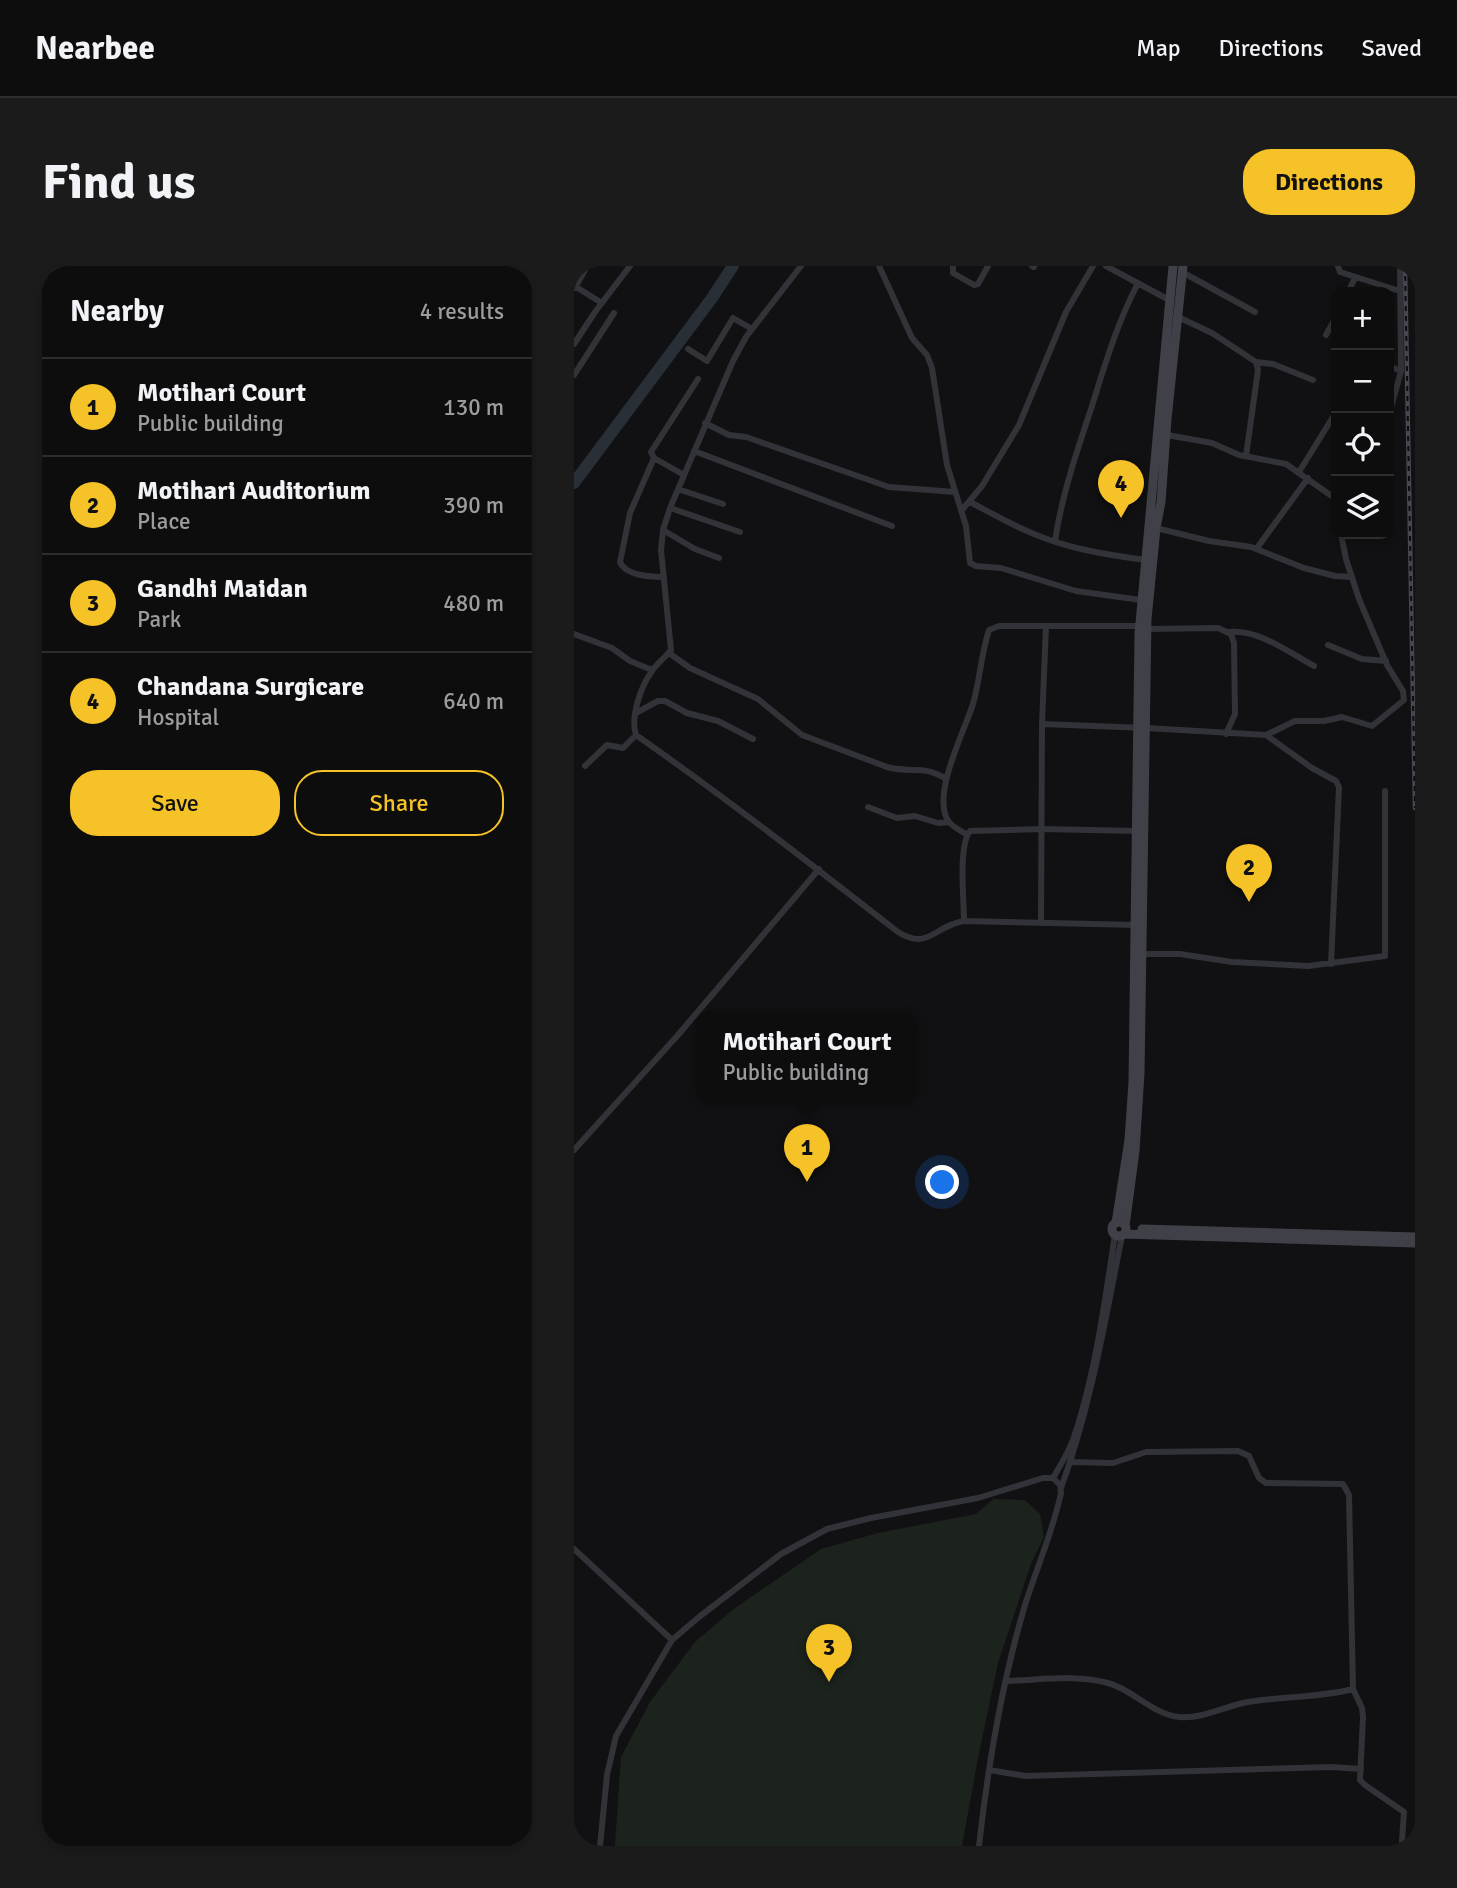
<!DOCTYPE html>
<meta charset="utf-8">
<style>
:root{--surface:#0d0d0e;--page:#1b1b1c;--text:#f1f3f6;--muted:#9a9c9e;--line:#2d2d2e;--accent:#f5c228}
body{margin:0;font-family:Signika,sans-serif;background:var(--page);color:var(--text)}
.controls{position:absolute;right:21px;top:21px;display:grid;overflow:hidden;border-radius:14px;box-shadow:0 4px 10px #0003}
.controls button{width:63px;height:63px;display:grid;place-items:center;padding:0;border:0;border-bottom:2px solid var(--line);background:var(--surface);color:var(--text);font:35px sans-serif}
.you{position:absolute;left:369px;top:917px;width:24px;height:24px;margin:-18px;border:5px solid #fff;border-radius:50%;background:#1a73e8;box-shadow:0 0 0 10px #1a73e833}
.badge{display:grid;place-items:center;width:46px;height:46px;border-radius:50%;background:var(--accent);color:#111;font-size:23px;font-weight:700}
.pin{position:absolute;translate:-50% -58px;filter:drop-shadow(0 2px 4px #0008)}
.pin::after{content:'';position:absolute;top:37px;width:24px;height:21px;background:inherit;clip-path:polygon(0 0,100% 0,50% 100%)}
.popup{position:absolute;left:123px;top:745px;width:220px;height:91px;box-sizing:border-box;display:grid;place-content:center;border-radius:14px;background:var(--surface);filter:drop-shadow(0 2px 5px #0005);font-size:23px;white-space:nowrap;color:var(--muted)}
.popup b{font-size:26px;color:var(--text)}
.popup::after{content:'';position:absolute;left:50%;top:100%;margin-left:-14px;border:14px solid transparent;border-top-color:var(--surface)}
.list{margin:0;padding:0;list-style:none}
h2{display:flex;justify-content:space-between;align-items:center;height:91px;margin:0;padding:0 28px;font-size:30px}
h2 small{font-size:23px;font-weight:400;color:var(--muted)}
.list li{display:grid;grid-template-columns:46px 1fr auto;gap:21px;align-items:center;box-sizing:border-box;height:98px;padding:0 28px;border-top:2px solid var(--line)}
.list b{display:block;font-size:26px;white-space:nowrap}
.list p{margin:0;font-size:23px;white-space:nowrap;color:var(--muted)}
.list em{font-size:23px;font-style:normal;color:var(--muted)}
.actions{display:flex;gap:14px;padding:21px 28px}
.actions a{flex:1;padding:16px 0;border:2px solid var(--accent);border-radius:28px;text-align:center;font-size:24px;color:var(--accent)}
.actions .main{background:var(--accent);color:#111}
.icon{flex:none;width:38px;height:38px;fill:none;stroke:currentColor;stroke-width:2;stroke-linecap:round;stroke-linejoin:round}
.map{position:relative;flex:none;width:841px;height:1580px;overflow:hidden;border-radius:28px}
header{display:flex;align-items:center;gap:42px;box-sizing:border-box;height:98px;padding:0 35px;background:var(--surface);border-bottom:2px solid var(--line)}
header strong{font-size:33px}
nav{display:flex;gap:38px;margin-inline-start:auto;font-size:24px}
.intro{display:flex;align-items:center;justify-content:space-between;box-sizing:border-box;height:168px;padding:0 42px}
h1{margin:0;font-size:49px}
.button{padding:18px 32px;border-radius:28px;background:var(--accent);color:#111;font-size:24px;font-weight:700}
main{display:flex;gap:42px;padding:0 42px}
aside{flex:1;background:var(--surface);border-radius:28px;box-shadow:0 4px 10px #0003}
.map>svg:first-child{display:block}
</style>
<header>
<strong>Nearbee</strong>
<nav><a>Map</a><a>Directions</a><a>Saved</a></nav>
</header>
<div class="intro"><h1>Find us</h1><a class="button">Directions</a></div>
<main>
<aside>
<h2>Nearby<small>4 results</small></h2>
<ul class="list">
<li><span class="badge">1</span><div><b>Motihari Court</b><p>Public building</p></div><em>130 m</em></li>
<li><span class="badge">2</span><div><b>Motihari Auditorium</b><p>Place</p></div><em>390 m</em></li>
<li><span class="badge">3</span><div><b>Gandhi Maidan</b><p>Park</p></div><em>480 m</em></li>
<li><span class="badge">4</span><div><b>Chandana Surgicare</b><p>Hospital</p></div><em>640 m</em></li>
</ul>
<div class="actions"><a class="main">Save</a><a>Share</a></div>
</aside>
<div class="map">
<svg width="841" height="1580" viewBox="0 0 841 1580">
<rect width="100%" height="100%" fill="#111113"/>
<path fill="#1c231d" d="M419,1233L451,1234L466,1248L470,1271L457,1298L424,1397L404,1492L388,1580H41L47,1491L76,1436L121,1376L161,1342L247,1283L304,1267L402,1248Z"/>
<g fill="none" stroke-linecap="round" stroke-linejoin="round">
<path stroke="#282f37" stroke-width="12" d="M0,217L138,32L159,0"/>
<path stroke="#323338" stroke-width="6" d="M227,0L172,71L159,95L96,242L89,264L87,284L97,384C91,392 83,397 78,405C67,420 56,451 62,469C152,532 238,599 324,666C355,685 359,660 390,655L564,659
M305,0L338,72L353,89L358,102L373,199L392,260L396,297L402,300L427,302L502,325L567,334
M379,0V7L400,19L404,18L414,0
M458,0L460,1
M532,0L597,35
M764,0L766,6L826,25
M608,6L681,46
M2,21L28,37
M1,22L13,0
M774,26L781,12
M604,51L638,67L682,96L684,104L672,190
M752,69L762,51
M0,78L21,46L56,0
M114,83L133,95L159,52L178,63
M682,96L699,98L739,114
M815,100L827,105
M0,109L40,47
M815,149L827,105L826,0
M131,157L155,169L172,171L315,221L381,226
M593,169L638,177L665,189L712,198L762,233
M120,185L318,260
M80,192L56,247L46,296C52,310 77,311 90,311
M725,206L762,146
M110,209L80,192L77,186L124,113
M104,223L149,238
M396,236C417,247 438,259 460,268C495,283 534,289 572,294
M96,242L166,266
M388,244L408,220L445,159L492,46L519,0
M582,262L635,275L677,281L730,302L761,310L778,311
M89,264L121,283L145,292
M481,275C488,228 503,185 518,140C531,98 543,58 563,19
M683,282L734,212
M573,363L644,362L657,368L660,377L661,448L652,468
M655,366C685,363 714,386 740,400
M0,368L38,382L56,395L78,404
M754,379L788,393L812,395
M95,387L116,402L184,433L228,469L313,501C337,508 349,498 372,513
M62,447L84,435H91L113,447L144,455L179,473
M468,458L572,462L692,469L738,502L762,515L765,521L757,698
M692,469L721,455H750L768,451L798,460L830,434L829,425L813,399L785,333L772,293L767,268
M11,500L33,479L49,482L62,469
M294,541L323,552L341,550L364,557L375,556
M392,568C387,565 379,561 375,556C356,531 391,464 399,438C406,414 407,388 415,364L425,360H565
M390,655C390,634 384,580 396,565L468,563L565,565
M467,657L468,458L472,360
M569,688H606L658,696L734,700L811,690V525
M0,884L104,769L245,603
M479,1212C486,1200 494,1187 499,1174C521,1110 531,1035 541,968
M487,1222C517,1140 531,1055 548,970
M0,1283L98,1374
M433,1415C466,1414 503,1408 534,1417C560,1424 579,1449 606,1451C629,1453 651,1440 674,1436C709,1430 745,1432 779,1423L775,1229L769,1218L692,1217L685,1212L675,1190L664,1185L572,1186L539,1197L497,1196
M779,1423L788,1442L789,1451L786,1514L791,1519L830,1546L828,1575
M415,1504L452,1510L758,1501L787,1503
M26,1580L33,1509L42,1470L98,1374L125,1351L207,1288L253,1263L297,1252L404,1232L469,1212H479L486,1219L487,1227C479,1265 463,1301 451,1339C428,1416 414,1499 405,1580"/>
<path stroke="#404148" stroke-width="9" d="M538 963a7 7 0 1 1 14 0a7 7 0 1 1-14 0Z
M542,957L555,874L559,816L565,368L599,0
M551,960L561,885L566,807L573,353L582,262L587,236L593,153L609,0
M568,963L841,971
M550,968L841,977"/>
<defs>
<path id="rail" d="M831,0L841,542"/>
</defs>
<use href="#rail" stroke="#47484f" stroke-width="4.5"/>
<use href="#rail" stroke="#0c0c0e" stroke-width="2" stroke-dasharray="5" stroke-linecap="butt"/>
</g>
</svg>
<div class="controls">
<button>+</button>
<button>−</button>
<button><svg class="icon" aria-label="locate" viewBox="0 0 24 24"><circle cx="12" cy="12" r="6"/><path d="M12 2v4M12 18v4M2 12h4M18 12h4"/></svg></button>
<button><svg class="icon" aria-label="layers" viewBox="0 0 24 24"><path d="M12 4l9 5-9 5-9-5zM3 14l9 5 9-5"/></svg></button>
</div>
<div class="you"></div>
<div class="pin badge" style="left:233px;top:916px">1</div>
<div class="popup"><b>Motihari Court</b>Public building</div>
<div class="pin badge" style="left:675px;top:636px">2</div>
<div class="pin badge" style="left:255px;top:1416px">3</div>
<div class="pin badge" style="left:547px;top:252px">4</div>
</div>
</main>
